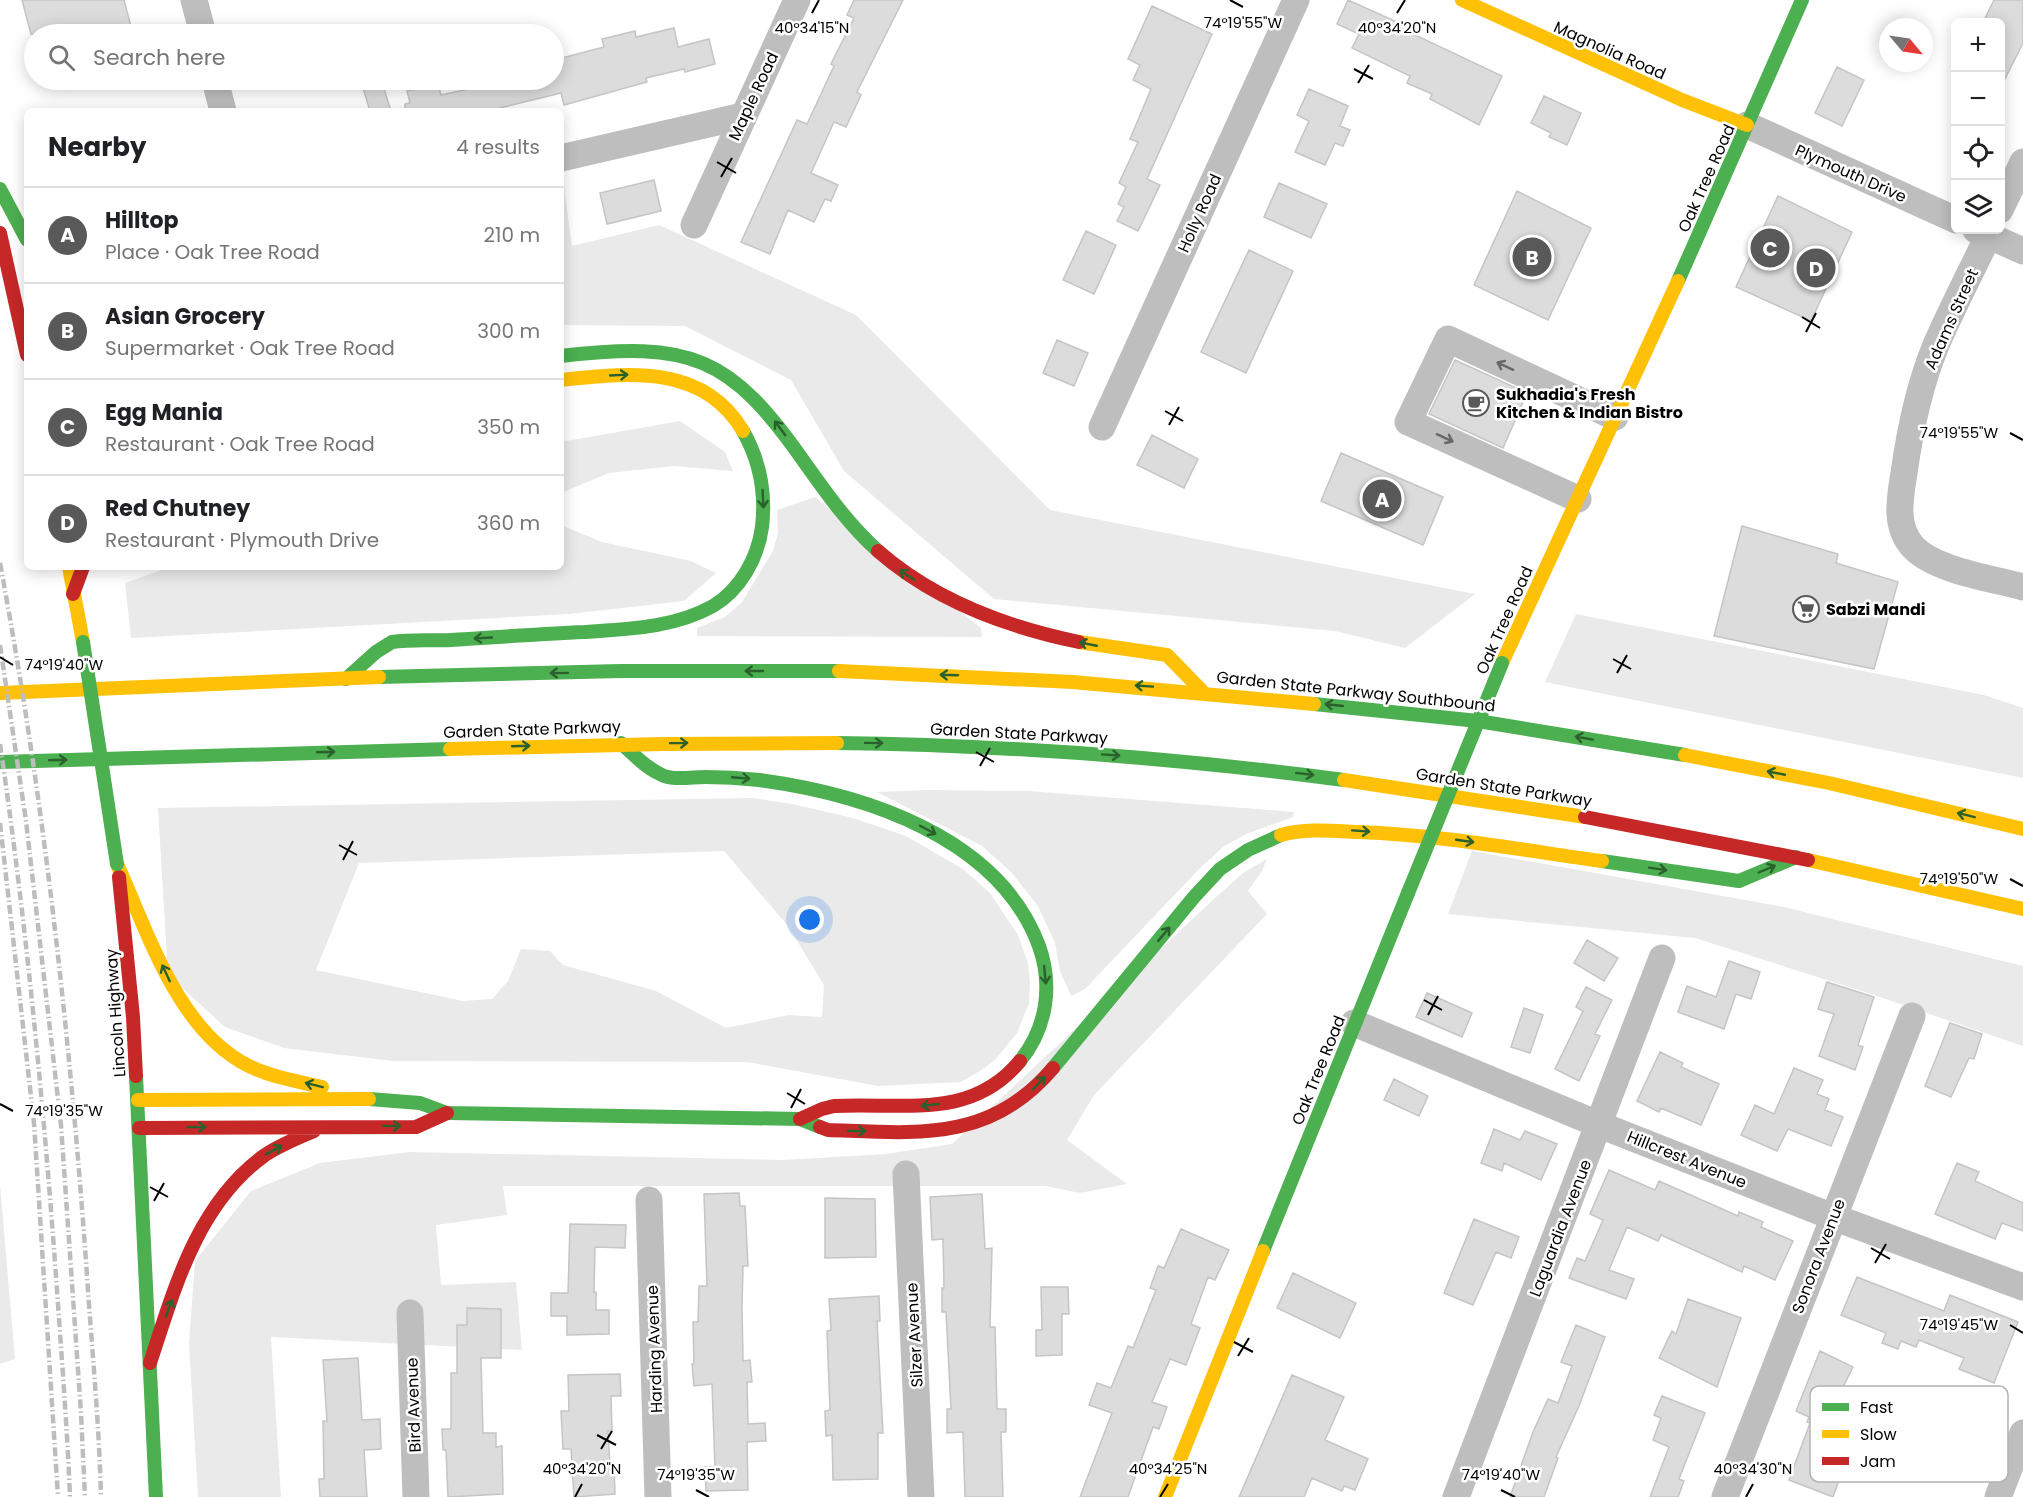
<!DOCTYPE html>
<meta charset="utf-8">
<style>
:root{--surface:#fff;--page:#f2f2f2;--text:#202124;--muted:#757577;--line:#e0e0e0;--accent:#595959}
body{margin:0;font-family:Poppins,sans-serif;background:var(--page);color:var(--text)}
.controls{position:absolute;right:18px;top:18px;display:grid;overflow:hidden;border-radius:9px;box-shadow:0 3px 15px #0003}
.controls button{width:54px;height:54px;display:grid;place-items:center;padding:0;border:0;border-bottom:2px solid var(--line);background:var(--surface);color:var(--text);font:30px sans-serif}
.compass{position:absolute;left:1879px;top:18px;width:54px;height:54px;border-radius:50%;background:var(--surface);box-shadow:0 3px 15px #0003;rotate:119deg}
.you{position:absolute;left:810px;top:920px;width:21px;height:21px;margin:-15px;border:4px solid #fff;border-radius:50%;background:#1a73e8;box-shadow:0 0 0 9px #1a73e833}
.badge{display:grid;place-items:center;width:39px;height:39px;border-radius:50%;background:var(--accent);color:#fff;font-size:20px;font-weight:700}
.pin{position:absolute;translate:-50% -50%;border:3px solid #fff;box-shadow:0 2px 6px #0006}
.list{margin:0;padding:0;list-style:none}
h2{display:flex;justify-content:space-between;align-items:center;height:78px;margin:0;padding:0 24px;font-size:26px}
h2 small{font-size:20px;font-weight:400;color:var(--muted)}
.list li{display:grid;grid-template-columns:39px 1fr auto;gap:18px;align-items:center;box-sizing:border-box;height:96px;padding:0 24px;border-top:2px solid var(--line)}
.list b{display:block;font-size:22px;white-space:nowrap}
.list p{margin:0;font-size:20px;white-space:nowrap;color:var(--muted)}
.list em{font-size:20px;font-style:normal;color:var(--muted)}
.icon{flex:none;width:33px;height:33px;fill:none;stroke:currentColor;stroke-width:2;stroke-linecap:round;stroke-linejoin:round}
.map{position:relative;flex:none;width:2023px;height:1497px;overflow:hidden}
.search{position:absolute;background:var(--surface);box-shadow:0 3px 15px #0003;left:24px;top:24px;width:540px;height:66px;display:flex;align-items:center;gap:15px;box-sizing:border-box;padding:0 21px;border-radius:33px;color:var(--muted);font-size:22px}
.panel{position:absolute;background:var(--surface);box-shadow:0 3px 15px #0003;left:24px;top:108px;width:540px;height:462px;border-radius:9px}
.map>svg:first-child{display:block}
</style>
<div class="map">
<svg width="2023" height="1497" viewBox="0 0 2023 1497">
<rect width="100%" height="100%" fill="#fff"/>
<path fill="#eaeaea" fill-rule="evenodd" d="M561,164L572,246L659,225L856,315L1050,510L1475,594L1405,648L1335,631L994,599L844,471L791,380L685,326L561,325Z
M680,421L725,452L733,471L674,466L609,473L561,493V442Z
M815,497L981,628L982,637L697,636V628L725,617L742,602L773,551L778,533L777,510Z
M561,525L602,542L691,561L716,573L684,601L568,614L131,638L125,583L170,567H561Z
M1576,614L1984,695L2023,708V778L1545,682Z
M928,790L1028,791L1294,812L1293,817L1246,834L1223,847L1200,868L1085,989L1071,996L1060,971L1055,943L1038,906L1011,872L982,846L877,792Z
M753,798L792,804L853,818L906,836L963,869L990,893L1018,935L1028,963L1030,983L1029,1003L1017,1033L995,1060L980,1071L961,1082L878,1086L747,1062L393,1061L284,1048L225,1027L168,975L158,808ZM724,851L788,926L824,985L822,1017L789,1015L726,1028L656,991L563,965L550,951L521,949L508,981L492,999L463,1001L316,970L359,863Z
M1472,851L1784,907L2023,966V1046L1871,994L1695,938L1448,914Z
M1267,859L1262,871L1248,891L1267,914L1094,1095L1067,1140L1127,1184L1080,1193L1045,1186H503L507,1215L436,1225L441,1285L516,1282L522,1350L271,1337L281,1497H198L189,1343L195,1261L251,1191L320,1163L410,1152L784,1160L886,1154L952,1144L1215,898L1243,873Z
M0,1185L15,1359L0,1364Z"/>
<path fill="#dcdcdc" stroke="#c5c5c5" stroke-width="1.5" d="M22,0H124L133,34H31Z
M854,0H903L857,92L861,95L846,127L834,122L811,173L838,185L831,201L825,199L814,222L788,210L770,254L741,242L797,120L807,124L834,66L831,64L854,18L847,15Z
M1348,0L1415,30L1413,34L1502,76L1479,125L1430,99L1432,94L1407,83L1410,76L1352,48L1359,34L1337,24Z
M1994,0H2023V43L2001,87V22H1983Z
M1152,6L1212,34L1147,179L1160,185L1138,231L1117,221L1124,207L1118,204L1126,187L1119,183L1138,142L1130,139L1151,89L1133,80L1140,65L1128,59Z
M674,28L678,47L709,39L715,64L685,72L684,69L646,78L647,82L564,105L561,93L500,108L501,111H405V104L410,103L407,91L438,84L441,95L509,80H554V60L604,47L602,39L635,31L636,37Z
M1837,67L1864,80L1842,126L1815,113Z
M382,82L391,111H370L363,88Z
M1309,89L1348,106L1340,126L1350,130L1343,146L1335,143L1325,165L1295,152L1309,121L1297,115Z
M1544,96L1581,113L1567,145L1549,137L1551,133L1531,123Z
M654,180L661,211L607,224L600,193Z
M1279,183L1327,204L1311,238L1264,217Z
M1517,191L1591,228L1548,320L1474,285Z
M1778,196L1852,232L1811,321L1736,287Z
M1086,231L1116,245L1094,294L1063,280Z
M1249,250L1293,271L1246,373L1201,352Z
M1057,340L1088,353L1074,386L1043,373Z
M1455,360L1527,393L1503,448L1429,414Z
M1152,435L1198,459L1184,488L1137,465Z
M1341,453L1443,497L1423,545L1321,501Z
M1742,526L1838,554L1836,563L1898,582L1874,669L1714,636Z
M1587,940L1618,958L1604,981L1574,963Z
M1729,961L1760,972L1751,999L1736,994L1724,1029L1678,1012L1687,986L1716,997Z
M1827,982L1874,997L1858,1045L1863,1047L1855,1070L1819,1056L1834,1014L1818,1009Z
M1586,987L1612,1000L1595,1034L1600,1036L1579,1081L1555,1069L1583,1011L1576,1007Z
M1427,993L1472,1013L1462,1037L1416,1017Z
M1524,1008L1543,1015L1530,1053L1511,1047Z
M1950,1023L1982,1034L1974,1059L1969,1058L1951,1097L1925,1086Z
M1660,1052L1683,1063L1681,1067L1719,1084L1701,1125L1661,1108L1659,1112L1637,1101Z
M1794,1068L1823,1080L1817,1094L1829,1099L1825,1110L1843,1117L1831,1146L1788,1129L1777,1151L1741,1135L1755,1105L1774,1114Z
M1394,1079L1428,1096L1419,1116L1384,1100Z
M1494,1129L1520,1140L1525,1131L1557,1144L1541,1180L1504,1163L1502,1171L1481,1163Z
M1957,1163L1979,1172L1975,1181L2023,1203V1231L2002,1223L1995,1239L1935,1214Z
M1609,1170L1655,1190L1659,1181L1738,1216L1739,1212L1763,1222L1761,1227L1793,1241L1775,1280L1744,1266L1742,1272L1661,1235L1658,1241L1627,1227L1609,1270L1634,1279L1626,1299L1569,1278L1577,1258L1585,1261L1603,1220L1590,1214Z
M739,1193L740,1206H745L748,1266H743L742,1307L743,1361L750,1360L752,1382H747L748,1424L765,1423L766,1441L747,1442L748,1490L706,1491L705,1467H715L712,1384L694,1386L692,1364H694L693,1322H698L699,1286H707L704,1194Z
M982,1194L985,1249L992,1248L990,1327H995L997,1409H1006V1432H1001L1003,1497H965L963,1432L947,1433V1409H951L946,1312H942V1288H944L943,1239L932,1240L930,1197Z
M825,1198L875,1199L876,1257L825,1258Z
M1474,1219L1519,1237L1511,1258L1496,1252L1473,1305L1444,1293Z
M570,1224L626,1225L625,1248L595,1247L594,1292H596V1310H609V1334L567,1335V1316H551V1293H568Z
M1181,1229L1229,1250L1215,1280L1208,1277L1191,1324L1200,1328L1186,1365L1170,1359L1152,1402L1167,1407L1159,1429L1153,1427L1128,1497H1080L1112,1413L1089,1405L1097,1383L1111,1388L1128,1346L1133,1348L1156,1290L1150,1288L1158,1266L1164,1268Z
M1293,1273L1356,1303L1340,1338L1277,1308Z
M1857,1277L1944,1311L1950,1295L2018,1322L1994,1383L1959,1369L1964,1358L1919,1340L1916,1347L1901,1341L1898,1349L1882,1343L1886,1333L1841,1315Z
M1041,1287H1068L1069,1314H1062V1355L1036,1356V1330H1042Z
M879,1296L880,1321H877L883,1433H878V1479L833,1480L832,1435L826,1436L825,1411L830,1410L827,1331L831,1330L829,1299Z
M1688,1299L1741,1318L1717,1387L1659,1358L1672,1331L1676,1334Z
M467,1308L501,1309V1358H481L483,1433H496V1447L502,1446L503,1494L448,1497L446,1450H443L442,1429H451V1373H457V1325H467Z
M1576,1325L1605,1337L1579,1406L1556,1457L1558,1458L1544,1497H1510L1533,1432L1548,1399L1558,1403L1572,1366L1561,1362Z
M1820,1351L1853,1367L1835,1403L1861,1414L1844,1454L1848,1455L1833,1497L1789,1480L1810,1423L1807,1422L1809,1417L1796,1411Z
M358,1358L362,1420L380,1419L381,1449L364,1450L367,1497H320L319,1479H324L323,1421H327L323,1360Z
M620,1374L621,1396H611L612,1431H608L610,1466H614L615,1494L574,1497L571,1449H563L561,1411H569L568,1375Z
M1292,1375L1344,1397L1325,1440L1368,1459L1355,1490L1344,1486L1342,1491L1312,1478L1304,1497H1239Z
M1662,1396L1705,1413L1679,1479L1684,1481L1678,1497H1650L1669,1447L1653,1440L1661,1418L1654,1415Z"/>
<g fill="none" stroke-linecap="round" stroke-linejoin="round">
<path stroke="#bebebe" stroke-width="27" d="M194,0L203,34
M215,80L223,111
M1747,125L1956,220
M561,158L743,116
M2000,210L2023,162
M694,225L797,0
M1976,230L2023,251
M1991,230C1973,268 1953,306 1936,345C1919,386 1910,430 1904,473C1900,498 1894,526 1913,547C1936,571 1991,578 2023,587
M1102,427L1296,0
M1578,499L1408,422L1448,339L1615,417
M1354,1023L1600,1125L1833,1217L2023,1287
M906,1174L921,1497
M649,1200L658,1497
M410,1313L416,1497
M1456,1497L1662,958
M1725,1497L1912,1016
M1998,1497L2023,1433"/>
<path stroke="#4caf50" stroke-width="14" d="M0,189L27,240
M1678,281L1802,0
M561,356C690,341 730,355 805,463C827,494 849,525 878,551
M379,677L621,671H839
M346,679L376,652L392,642C412,639 431,641 451,640C496,637 540,634 584,632C627,629 674,628 713,606C740,590 758,558 762,527C766,493 760,461 743,431
M1314,704L1478,721L1685,755
M621,743C633,754 645,767 660,774C672,781 691,777 705,777C723,777 741,778 759,780C864,794 999,837 1039,946C1053,985 1047,1028 1020,1061
M837,743C1007,745 1176,758 1344,780
M0,762L450,749
M1602,861L1739,881L1796,857
M1053,1068L1194,897L1220,869L1248,850L1281,835
M136,1076L156,1497
M369,1099L420,1103L447,1113L800,1119L820,1127
M1263,1251L1408,893"/>
<path stroke="#ffc107" stroke-width="14" d="M1462,0L1682,100L1747,125
M561,380C628,373 703,363 743,431
M69,567L83,642
M1079,642L1167,655L1202,691
M1502,663L1678,281
M839,671L1073,682L1314,704
M0,693L379,677
M450,749L663,744L837,743
M1685,755L1829,783L2023,829
M1344,780L1585,817
M1281,835C1306,828 1334,831 1359,832C1441,835 1522,850 1602,861
M1808,860L2023,909
M117,864C148,932 177,1029 247,1065C270,1077 297,1081 322,1087
M138,1100L369,1099
M1165,1497L1263,1251"/>
<path stroke="#c62828" stroke-width="14" d="M0,233L27,355
M878,551C935,601 1006,627 1079,642
M73,594L83,567
M1585,817L1808,860
M119,877L133,1017L136,1076
M800,1119L822,1109L834,1106C902,1102 971,1121 1020,1061
M820,1127L828,1130C916,1133 990,1143 1053,1068
M139,1128L416,1127L447,1113
M150,1363C175,1287 197,1204 265,1155C280,1145 297,1138 314,1131"/>
<path stroke="#bdbdbd" stroke-width="4.5" stroke-dasharray="9 3 1.5 3" stroke-linecap="butt" d="M0,563C43,794 69,1027 86,1261C91,1340 99,1418 101,1497
M0,645L26,821L61,1125L81,1413L85,1497
M0,744C26,921 43,1098 56,1276C61,1349 67,1423 70,1497
M0,823L34,1123L58,1497"/>
<path stroke="#4caf50" stroke-width="14" d="M83,642L117,864
M1408,893L1502,663"/>
</g>
<defs><path id="oneway-shaft" d="M-6 0H5M1.5-3L5.5 0L1.5 3" fill="none" stroke-width="1.6" stroke-linecap="round" stroke-linejoin="round" transform="scale(1.5)"/></defs>
<g stroke="#686868">
<use href="#oneway-shaft" transform="translate(1505 366) rotate(-155)"/>
<use href="#oneway-shaft" transform="translate(1445 438) rotate(25)"/>
</g>
<g stroke="#2a602c">
<use href="#oneway-shaft" transform="translate(619 375) rotate(-3)"/>
<use href="#oneway-shaft" transform="translate(780 428) rotate(-126)"/>
<use href="#oneway-shaft" transform="translate(763 499) rotate(87)"/>
<use href="#oneway-shaft" transform="translate(907 575) rotate(-147)"/>
<use href="#oneway-shaft" transform="translate(483 638) rotate(177)"/>
<use href="#oneway-shaft" transform="translate(1088 644) rotate(-169)"/>
<use href="#oneway-shaft" transform="translate(754 671) rotate(-180)"/>
<use href="#oneway-shaft" transform="translate(559 673) rotate(179)"/>
<use href="#oneway-shaft" transform="translate(949 675) rotate(-178)"/>
<use href="#oneway-shaft" transform="translate(1144 686) rotate(-176)"/>
<use href="#oneway-shaft" transform="translate(1334 705) rotate(-174)"/>
<use href="#oneway-shaft" transform="translate(1584 738) rotate(-170)"/>
<use href="#oneway-shaft" transform="translate(679 743) rotate(-1)"/>
<use href="#oneway-shaft" transform="translate(874 743) rotate(1)"/>
<use href="#oneway-shaft" transform="translate(521 746) rotate(-2)"/>
<use href="#oneway-shaft" transform="translate(326 752) rotate(-2)"/>
<use href="#oneway-shaft" transform="translate(1111 755) rotate(4)"/>
<use href="#oneway-shaft" transform="translate(58 760) rotate(-2)"/>
<use href="#oneway-shaft" transform="translate(1776 773) rotate(-169)"/>
<use href="#oneway-shaft" transform="translate(1305 774) rotate(7)"/>
<use href="#oneway-shaft" transform="translate(741 778) rotate(5)"/>
<use href="#oneway-shaft" transform="translate(1966 815) rotate(-166)"/>
<use href="#oneway-shaft" transform="translate(928 830) rotate(28)"/>
<use href="#oneway-shaft" transform="translate(1361 831) rotate(4)"/>
<use href="#oneway-shaft" transform="translate(1465 841) rotate(8)"/>
<use href="#oneway-shaft" transform="translate(1658 869) rotate(9)"/>
<use href="#oneway-shaft" transform="translate(1767 869) rotate(-23)"/>
<use href="#oneway-shaft" transform="translate(1164 934) rotate(-50)"/>
<use href="#oneway-shaft" transform="translate(166 973) rotate(-115)"/>
<use href="#oneway-shaft" transform="translate(1045 975) rotate(84)"/>
<use href="#oneway-shaft" transform="translate(1039 1083) rotate(-46)"/>
<use href="#oneway-shaft" transform="translate(314 1085) rotate(-166)"/>
<use href="#oneway-shaft" transform="translate(930 1105) rotate(174)"/>
<use href="#oneway-shaft" transform="translate(392 1126) rotate(1)"/>
<use href="#oneway-shaft" transform="translate(197 1127) rotate(-1)"/>
<use href="#oneway-shaft" transform="translate(857 1131) rotate(2)"/>
<use href="#oneway-shaft" transform="translate(274 1150) rotate(-29)"/>
<use href="#oneway-shaft" transform="translate(169 1308) rotate(-71)"/>
</g>
<path fill="none" stroke="#000" stroke-width="2" d="M1230,0L1243,7M812,13L819,0M1397,13L1405,0M1354,69L1373,79M1358,83L1369,65M717,162L736,173M721,177L732,158M1802,317L1820,328M1806,332L1816,313M1165,411L1183,421M1169,425L1179,407M2010,433L2023,440M0,657L13,665M1613,659L1631,669M1617,673L1627,655M976,752L994,762M980,766L990,748M339,845L357,855M343,860L353,841M2010,879L2023,886M1424,1000L1442,1010M1428,1015L1438,996M787,1093L805,1104M0,1104L13,1111M791,1108L801,1089M150,1187L168,1197M154,1201L164,1183M1871,1248L1890,1259M1875,1263L1886,1244M2010,1325L2023,1333M1234,1342L1253,1352M1238,1356L1249,1338M597,1435L616,1445M601,1449L612,1431M696,1490L709,1497M1501,1490L1515,1497M575,1497L582,1484M1160,1497L1168,1484M1746,1497L1753,1484"/>
<defs>
<symbol id="cafe-ring" viewBox="-11 -11 22 22"><circle r="9.5" fill="#fff" stroke="#595959" stroke-width="1.5"/><path d="M-5.5-4.5H6V0H3Q3 3.5 0 3.5H-2.5Q-5.5 3.5-5.5 0ZM3-3.2v2h1.7v-2ZM-6 4.5H4V6H-6Z" fill="#595959"/></symbol>
<symbol id="supermarket-ring" viewBox="-11 -11 22 22"><circle r="9.5" fill="#fff" stroke="#595959" stroke-width="1.5"/><path d="M-6-5.5h2.5l.6 2H6L4.5 2H-2.5L-4.4-4H-6ZM-1.5 3.2a1.3 1.3 0 1 0 .1 0ZM3 3.2a1.3 1.3 0 1 0 .1 0Z" fill="#595959"/></symbol>
</defs>
<g fill-rule="evenodd">
<use href="#cafe-ring" x="1461" y="388" width="30" height="30"/>
<use href="#supermarket-ring" x="1791" y="594" width="30" height="30"/>
</g>
<g text-anchor="middle" stroke-width="5" stroke-linejoin="round" paint-order="stroke">
<g font-size="16" fill="#000" stroke="#fff">
<text transform="translate(1610 50) rotate(24)" y="6">Magnolia Road</text>
<text transform="translate(753 96) rotate(-65)" y="6">Maple Road</text>
<text transform="translate(1851 173) rotate(24)" y="6">Plymouth Drive</text>
<text transform="translate(1706 178) rotate(-66)" y="6">Oak Tree Road</text>
<text transform="translate(1199 213) rotate(-66)" y="6">Holly Road</text>
<text transform="translate(1951 319) rotate(-66)" y="6">Adams Street</text>
<text transform="translate(1504 620) rotate(-66)" y="6">Oak Tree Road</text>
<text transform="translate(1356 691) rotate(6)" y="6">Garden State Parkway Southbound</text>
<text transform="translate(532 729) rotate(-2)" y="6">Garden State Parkway</text>
<text transform="translate(1019 733) rotate(3)" y="6">Garden State Parkway</text>
<text transform="translate(1504 787) rotate(9)" y="6">Garden State Parkway</text>
<text transform="translate(115 1013) rotate(-94)" y="6">Lincoln Highway</text>
<text transform="translate(1318 1070) rotate(-68)" y="6">Oak Tree Road</text>
<text transform="translate(1687 1159) rotate(22)" y="6">Hillcrest Avenue</text>
<text transform="translate(1560 1228) rotate(-69)" y="6">Laguardia Avenue</text>
<text transform="translate(1818 1256) rotate(-69)" y="6">Sonora Avenue</text>
<text transform="translate(914 1335) rotate(-93)" y="6">Silzer Avenue</text>
<text transform="translate(654 1349) rotate(-92)" y="6">Harding Avenue</text>
<text transform="translate(413 1405) rotate(-92)" y="6">Bird Avenue</text>
</g>
<g font-size="16" font-weight="bold" fill="#000" stroke="#fff" text-anchor="start">
<text x="1496" y="400">Sukhadia's Fresh<tspan x="1496" dy="18">Kitchen &amp; Indian Bistro</tspan></text>
<text x="1826" y="615">Sabzi Mandi</text>
</g>
</g>
<rect x="1810" y="1386" width="198" height="96" rx="9" fill="#fff" stroke="#b2b2b2" stroke-width="1.5"/>
<rect x="1822" y="1403" width="27" height="8" fill="#4caf50"/>
<rect x="1822" y="1430" width="27" height="8" fill="#ffc107"/>
<rect x="1822" y="1457" width="27" height="8" fill="#c62828"/>
<g font-size="16" fill="#000">
<text x="1860" y="1413">Fast</text>
<text x="1860" y="1440">Slow</text>
<text x="1860" y="1467">Jam</text>
</g>
<g font-size="15" text-anchor="middle" fill="#000" stroke="#fff" stroke-width="5" stroke-linejoin="round" paint-order="stroke">
<text x="1243" y="28">74°19'55"W</text>
<text x="812" y="33">40°34'15"N</text>
<text x="1397" y="33">40°34'20"N</text>
<text x="1959" y="438">74°19'55"W</text>
<text x="64" y="670">74°19'40"W</text>
<text x="1959" y="884">74°19'50"W</text>
<text x="64" y="1116">74°19'35"W</text>
<text x="1959" y="1330">74°19'45"W</text>
<text x="582" y="1474">40°34'20"N</text>
<text x="1168" y="1474">40°34'25"N</text>
<text x="1753" y="1474">40°34'30"N</text>
<text x="696" y="1480">74°19'35"W</text>
<text x="1501" y="1480">74°19'40"W</text>
</g>
</svg>
<div class="controls">
<button>+</button>
<button>−</button>
<button><svg class="icon" aria-label="locate" viewBox="0 0 24 24"><circle cx="12" cy="12" r="6"/><path d="M12 2v4M12 18v4M2 12h4M18 12h4"/></svg></button>
<button><svg class="icon" aria-label="layers" viewBox="0 0 24 24"><path d="M12 4l9 5-9 5-9-5zM3 14l9 5 9-5"/></svg></button>
</div>
<svg class="compass" viewBox="-18 -18 36 36"><path d="M0-13l5 13h-10z" fill="#e53935"/><path d="M0 13l5-13h-10z" fill="#757577"/></svg>
<div class="you"></div>
<div class="pin badge" style="left:1382px;top:499px">A</div>
<div class="pin badge" style="left:1532px;top:257px">B</div>
<div class="pin badge" style="left:1770px;top:248px">C</div>
<div class="pin badge" style="left:1816px;top:268px">D</div>
<div class="search"><svg class="icon" aria-label="search" viewBox="0 0 24 24"><circle cx="10" cy="10" r="6"/><path d="M15 15l6 6"/></svg>Search here</div>
<section class="panel">
<h2>Nearby<small>4 results</small></h2>
<ul class="list">
<li><span class="badge">A</span><div><b>Hilltop</b><p>Place · Oak Tree Road</p></div><em>210 m</em></li>
<li><span class="badge">B</span><div><b>Asian Grocery</b><p>Supermarket · Oak Tree Road</p></div><em>300 m</em></li>
<li><span class="badge">C</span><div><b>Egg Mania</b><p>Restaurant · Oak Tree Road</p></div><em>350 m</em></li>
<li><span class="badge">D</span><div><b>Red Chutney</b><p>Restaurant · Plymouth Drive</p></div><em>360 m</em></li>
</ul>
</section>
</div>
